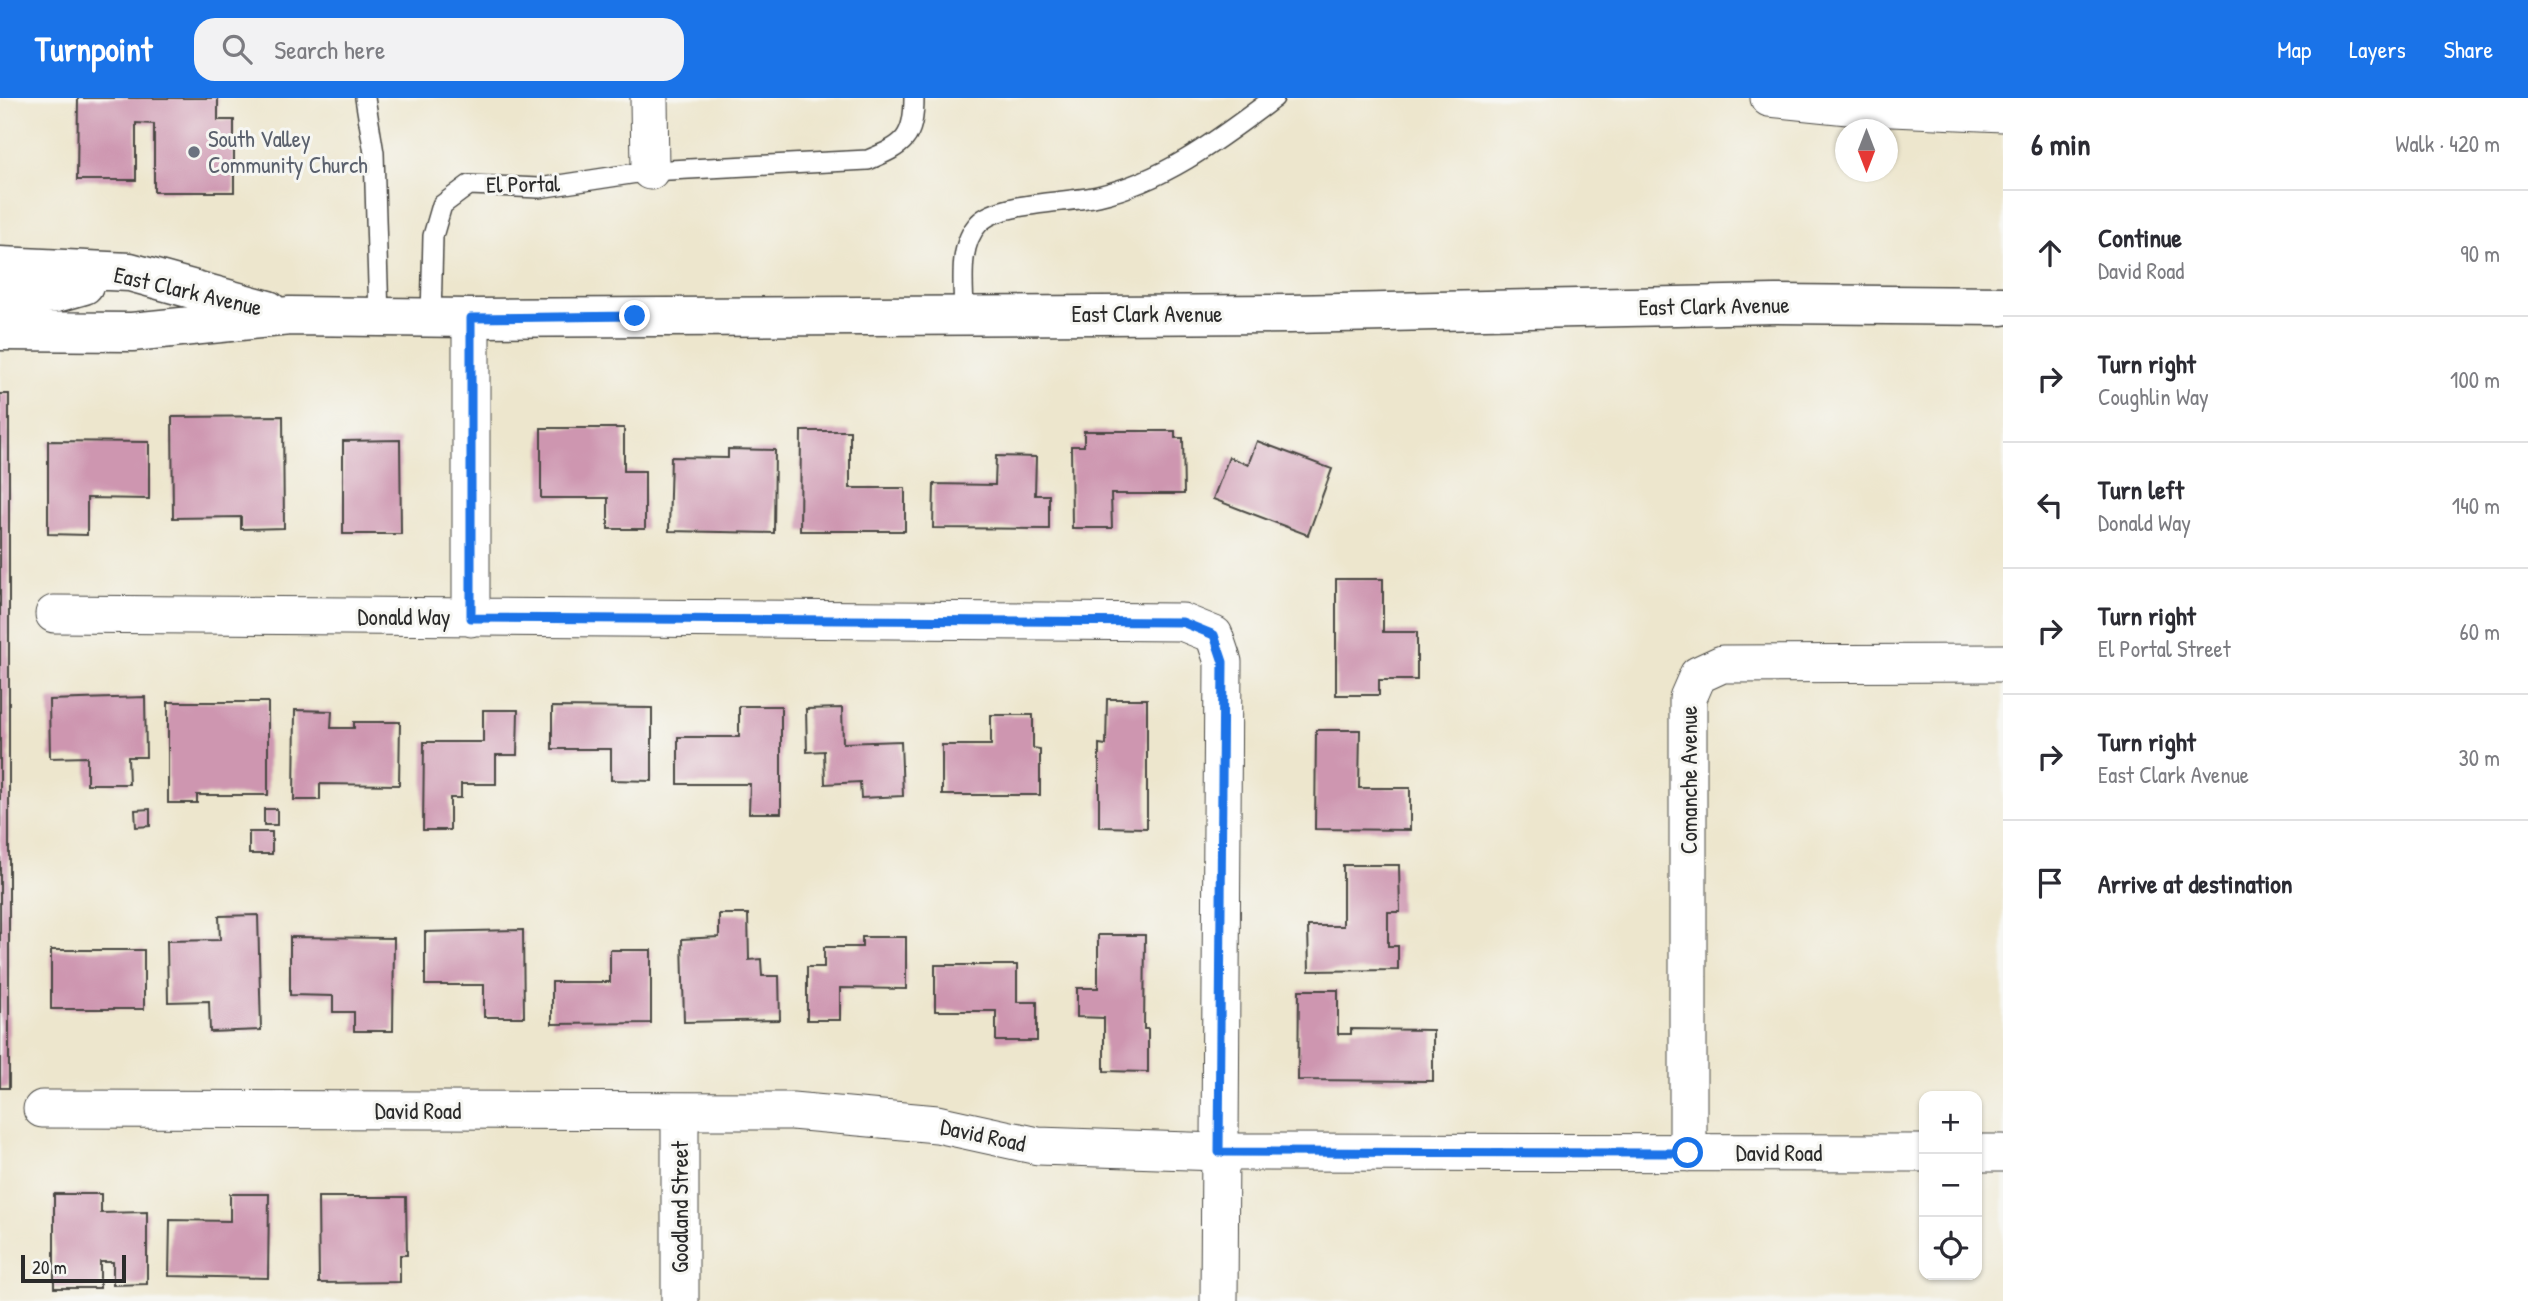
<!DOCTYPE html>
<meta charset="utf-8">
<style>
:root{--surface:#fff;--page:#f2f2f3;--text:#2b2b33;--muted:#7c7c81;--line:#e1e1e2;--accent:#1a73e8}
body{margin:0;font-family:"Patrick Hand",sans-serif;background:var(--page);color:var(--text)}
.controls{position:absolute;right:21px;bottom:21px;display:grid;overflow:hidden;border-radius:14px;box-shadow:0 2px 5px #0004}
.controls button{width:63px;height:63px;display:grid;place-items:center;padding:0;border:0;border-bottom:2px solid var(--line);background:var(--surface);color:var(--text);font:35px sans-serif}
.compass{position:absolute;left:1835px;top:21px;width:63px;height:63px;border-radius:50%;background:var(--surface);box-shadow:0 2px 5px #0004;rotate:180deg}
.scale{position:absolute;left:21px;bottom:18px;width:105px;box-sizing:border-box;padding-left:7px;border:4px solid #2b2b2b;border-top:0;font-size:19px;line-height:24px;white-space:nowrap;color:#2b2b2b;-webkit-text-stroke:5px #f6f6f2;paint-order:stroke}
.stop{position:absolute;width:21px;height:21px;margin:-16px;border:5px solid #1a73e8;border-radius:50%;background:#fff}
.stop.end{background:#1a73e8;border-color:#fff;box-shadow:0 2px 7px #0008}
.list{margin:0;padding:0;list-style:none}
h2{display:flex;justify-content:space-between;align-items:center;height:91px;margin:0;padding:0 28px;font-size:30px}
h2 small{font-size:23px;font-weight:400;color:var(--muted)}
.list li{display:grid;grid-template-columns:46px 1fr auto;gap:21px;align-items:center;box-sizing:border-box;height:126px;padding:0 28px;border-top:2px solid var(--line)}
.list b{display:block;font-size:26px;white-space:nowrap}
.list p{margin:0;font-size:23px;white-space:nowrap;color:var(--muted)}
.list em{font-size:23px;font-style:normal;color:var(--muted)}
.icon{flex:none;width:38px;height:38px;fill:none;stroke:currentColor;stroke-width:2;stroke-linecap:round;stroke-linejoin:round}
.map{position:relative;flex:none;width:2003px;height:1203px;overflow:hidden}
header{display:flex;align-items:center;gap:42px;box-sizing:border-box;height:98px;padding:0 35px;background:var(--accent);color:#fff}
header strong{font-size:33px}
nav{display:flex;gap:38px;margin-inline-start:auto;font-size:24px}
.search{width:490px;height:63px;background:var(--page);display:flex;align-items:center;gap:18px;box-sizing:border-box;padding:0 24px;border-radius:21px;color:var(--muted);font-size:26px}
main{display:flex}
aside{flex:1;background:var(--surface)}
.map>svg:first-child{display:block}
</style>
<header>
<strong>Turnpoint</strong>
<div class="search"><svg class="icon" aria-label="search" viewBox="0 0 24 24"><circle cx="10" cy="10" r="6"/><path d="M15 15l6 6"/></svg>Search here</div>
<nav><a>Map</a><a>Layers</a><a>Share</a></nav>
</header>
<main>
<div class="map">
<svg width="2003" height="1203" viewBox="0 0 2003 1203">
<rect width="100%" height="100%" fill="#f6f6f2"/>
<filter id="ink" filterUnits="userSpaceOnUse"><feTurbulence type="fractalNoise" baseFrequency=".0143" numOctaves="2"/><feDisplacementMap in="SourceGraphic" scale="14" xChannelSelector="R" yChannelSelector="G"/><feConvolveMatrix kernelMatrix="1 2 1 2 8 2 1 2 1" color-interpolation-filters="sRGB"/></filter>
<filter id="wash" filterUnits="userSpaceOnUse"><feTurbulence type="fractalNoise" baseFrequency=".00686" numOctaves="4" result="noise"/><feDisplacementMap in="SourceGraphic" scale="28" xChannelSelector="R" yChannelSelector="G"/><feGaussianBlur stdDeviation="1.57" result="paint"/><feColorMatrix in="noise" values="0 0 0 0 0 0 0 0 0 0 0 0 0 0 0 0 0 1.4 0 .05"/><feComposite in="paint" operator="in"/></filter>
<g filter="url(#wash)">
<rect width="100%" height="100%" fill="#ede6cd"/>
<g id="blocks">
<path fill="#ce96b0" d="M78,0H218V22H234V94H154V26L136,25V82H77Z
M0,296H9V990H0Z
M283,318L284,430L241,431V419L173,420L172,319Z
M541,330H624V373H645V431H608V400H541Z
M801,333H850V390H905V433H800Z
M1084,333H1175V340H1183L1184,396H1111L1112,430H1072L1071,348H1084Z
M400,342L401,436H343V343Z
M48,343L149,344V401L87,400V437L48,436Z
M1257,343L1332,371L1308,437L1213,401L1229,359L1248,367Z
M728,351L775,352L774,435L669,433L671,359L728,360Z
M996,358L1036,359L1035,397H1049V431L933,430L934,386L995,387Z
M1336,481H1383V534H1417V582H1379V597H1336Z
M145,599L146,659H128L129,686H87V659L50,660L49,602Z
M1107,601H1147V730L1099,729V646L1106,647Z
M168,604H268V697H197V705H168Z
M739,608H781V715H749L750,686H678V639H739Z
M552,609L652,610V683L611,682V651H552Z
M842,610L843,645L901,643L903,698L861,700L860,684L825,686L824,653L807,654L806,611Z
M295,612L332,613L331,630H354V624H400L399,687L320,686V702H294Z
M483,612H518L517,657H496V686H461V700H450V732H423L424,644H483Z
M991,617H1033V650L1040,651V697H942V647H991Z
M1316,632H1360L1359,690H1410V732L1315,731Z
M150,711V728L136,729L135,712Z
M264,711H277V727H264Z
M249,734H272V756H249Z
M1343,767H1399L1400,814H1388V848H1398V872L1309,873L1308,828H1343Z
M719,816H748L749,862L761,861L762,878H779L780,922L684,924L682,841L719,839Z
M258,817L261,932L210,934L209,903L168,904L167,843L220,842L219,818Z
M523,832L524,919H484V887H425V834Z
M1098,837H1145L1144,931H1148V974L1104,973V920L1077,919V890H1098Z
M290,839L394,840L393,933H354V914H333V898L290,897Z
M862,839H906V891L840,890V922H807V869H824V849H862Z
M51,852H144V911H51Z
M610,852H651V925L552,926V884H610Z
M935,867H1017V904H1037V943H996V913H935Z
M1299,892H1338V936H1351V931L1433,932V983L1298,982Z
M54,1096H101V1115L147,1114V1186L113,1187V1164H100V1190H54Z
M230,1096H269L268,1180L169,1178L170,1122L230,1123Z
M318,1099H406L407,1157H400V1184L319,1185Z"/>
</g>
</g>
<g filter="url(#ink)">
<use href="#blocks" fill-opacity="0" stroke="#484743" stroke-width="2"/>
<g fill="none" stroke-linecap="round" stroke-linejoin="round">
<defs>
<path id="lane" d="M365,0L374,55L379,219
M964,217C964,188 957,148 979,125C998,104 1069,105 1098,98C1167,82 1219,41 1274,0
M431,220L433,138L442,107L469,87L539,90L650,73L868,62C904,47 914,41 914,0"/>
<path id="street" d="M649,0L650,73
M1769,0L1848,8L2003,15
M471,220V520
M54,516L1182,524L1214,537L1223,564L1219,1203
M42,1011L792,1013L937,1026L1038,1048L1219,1054L1924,1055
M680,1014V1203
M1688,1055V600L1698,577L1722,566L2003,565
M1977,1055H2003"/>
<path id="secondary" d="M0,168L130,174L268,212
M0,198L56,195L84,187
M0,233L132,234L290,218L471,220L1290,216L1775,206L2003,208"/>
</defs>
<use href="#lane" stroke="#484743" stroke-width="22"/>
<use href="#street" stroke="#484743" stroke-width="39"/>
<use href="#secondary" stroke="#484743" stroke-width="41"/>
<use href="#lane" stroke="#fff" stroke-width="19"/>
<use href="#street" stroke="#fff" stroke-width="37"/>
<use href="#secondary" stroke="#fff" stroke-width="38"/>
</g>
</g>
<g fill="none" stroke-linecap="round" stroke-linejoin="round" filter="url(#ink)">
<path stroke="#1a73e8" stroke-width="9" d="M635,218L471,220V520L1182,524L1214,537L1223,564L1219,1054L1688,1055"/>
</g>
<circle fill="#6b7280" stroke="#f6f6f2" stroke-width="2.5" cx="194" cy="54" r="7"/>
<g text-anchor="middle" stroke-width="6" stroke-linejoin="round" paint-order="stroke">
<g font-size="23" fill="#5b616d" stroke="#f6f6f2" text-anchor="start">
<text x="208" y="49">South Valley<tspan x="208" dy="26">Community Church</tspan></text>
</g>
<g font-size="23" fill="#2b2b2b" stroke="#f6f6f2">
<text transform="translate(523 86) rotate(-1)" y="8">El Portal</text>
<text transform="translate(188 193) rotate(13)" y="8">East Clark Avenue</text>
<text transform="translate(1714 208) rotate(-1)" y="8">East Clark Avenue</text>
<text x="1147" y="224">East Clark Avenue</text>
<text x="404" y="527">Donald Way</text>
<text transform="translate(1689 682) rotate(-90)" y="8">Comanche Avenue</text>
<text x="418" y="1021">David Road</text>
<text transform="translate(983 1037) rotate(12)" y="8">David Road</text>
<text x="1779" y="1063">David Road</text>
<text transform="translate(680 1109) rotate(-90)" y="8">Goodland Street</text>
</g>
</g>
</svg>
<div class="controls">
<button>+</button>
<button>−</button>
<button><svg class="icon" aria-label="locate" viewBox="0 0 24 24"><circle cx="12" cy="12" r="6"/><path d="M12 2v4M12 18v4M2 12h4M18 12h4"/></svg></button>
</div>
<svg class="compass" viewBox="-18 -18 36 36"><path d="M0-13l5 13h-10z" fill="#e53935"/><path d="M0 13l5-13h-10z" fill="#7c7c81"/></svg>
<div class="scale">20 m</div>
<div class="stop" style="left:1688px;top:1055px"></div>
<div class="stop end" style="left:635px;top:218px"></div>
</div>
<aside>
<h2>6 min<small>Walk · 420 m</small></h2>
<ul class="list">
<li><svg class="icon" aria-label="ahead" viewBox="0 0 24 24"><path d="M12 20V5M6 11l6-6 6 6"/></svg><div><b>Continue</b><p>David Road</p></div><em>90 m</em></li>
<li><svg class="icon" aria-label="right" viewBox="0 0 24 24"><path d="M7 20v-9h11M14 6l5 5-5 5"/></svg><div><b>Turn right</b><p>Coughlin Way</p></div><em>100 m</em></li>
<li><svg class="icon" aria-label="left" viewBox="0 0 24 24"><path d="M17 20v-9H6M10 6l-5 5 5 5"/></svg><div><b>Turn left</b><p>Donald Way</p></div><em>140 m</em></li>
<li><svg class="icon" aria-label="right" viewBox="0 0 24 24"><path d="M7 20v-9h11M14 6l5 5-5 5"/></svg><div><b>Turn right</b><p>El Portal Street</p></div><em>60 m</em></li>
<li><svg class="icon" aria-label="right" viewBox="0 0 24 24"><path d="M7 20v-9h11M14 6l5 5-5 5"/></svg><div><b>Turn right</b><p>East Clark Avenue</p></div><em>30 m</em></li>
<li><svg class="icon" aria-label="arrive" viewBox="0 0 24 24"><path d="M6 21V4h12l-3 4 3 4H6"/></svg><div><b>Arrive at destination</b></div></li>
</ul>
</aside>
</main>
